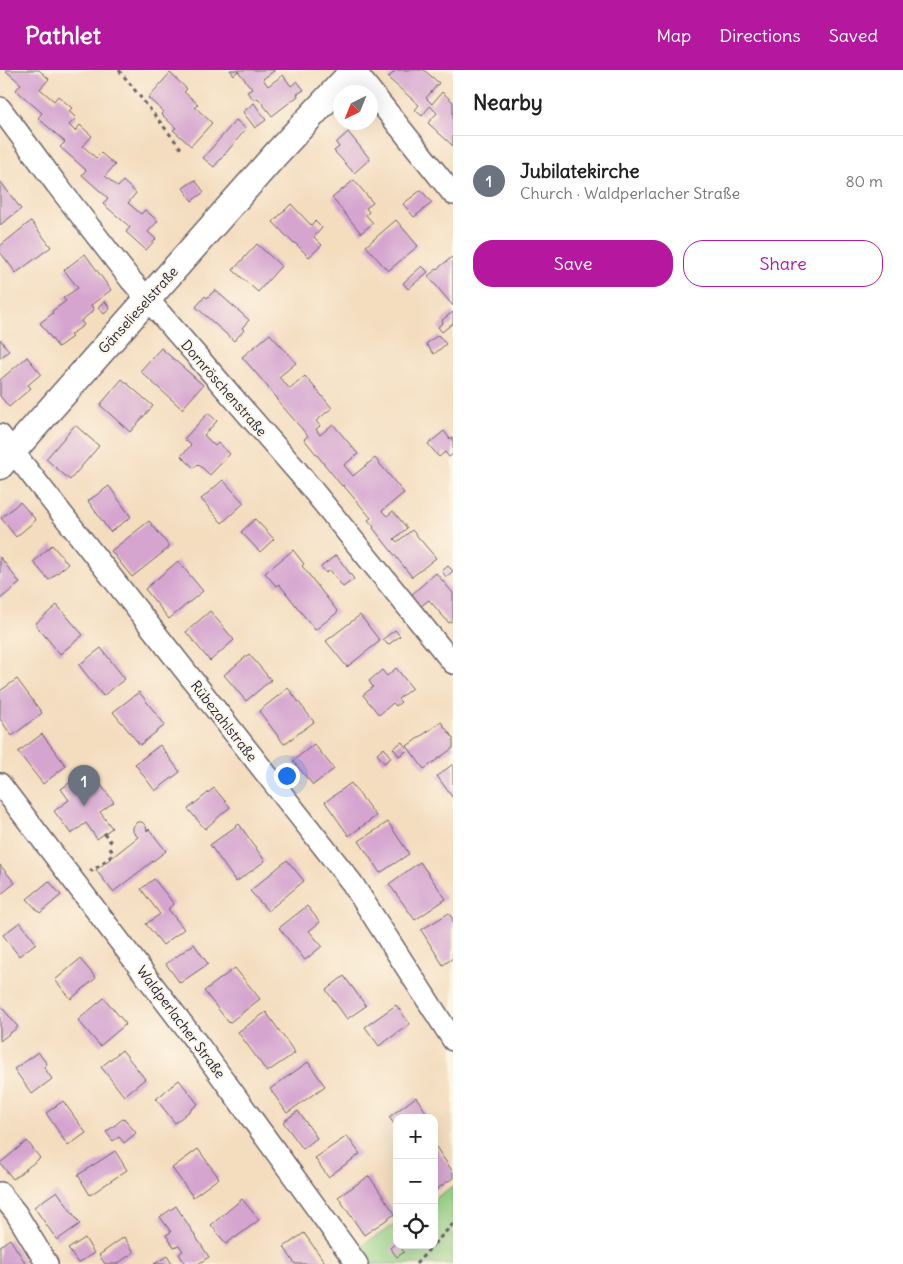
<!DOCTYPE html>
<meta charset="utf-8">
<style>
:root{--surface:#fff;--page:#f2f2f2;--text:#222;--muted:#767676;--line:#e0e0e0;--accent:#b5179e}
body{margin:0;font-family:Delius,sans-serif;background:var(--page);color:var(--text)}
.controls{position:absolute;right:15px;bottom:15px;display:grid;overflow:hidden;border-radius:10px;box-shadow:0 5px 20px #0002}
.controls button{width:45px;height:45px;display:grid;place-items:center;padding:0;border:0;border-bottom:1px solid var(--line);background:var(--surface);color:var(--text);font:25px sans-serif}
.compass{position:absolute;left:333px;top:15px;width:45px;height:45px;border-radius:50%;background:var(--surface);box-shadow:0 5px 20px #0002;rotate:223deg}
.you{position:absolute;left:286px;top:705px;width:18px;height:18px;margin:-12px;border:4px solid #fff;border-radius:50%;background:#1a73e8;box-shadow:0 0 0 8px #1a73e833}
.badge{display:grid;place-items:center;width:32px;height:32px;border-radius:50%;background:var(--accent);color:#fff;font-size:16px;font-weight:700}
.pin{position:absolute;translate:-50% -41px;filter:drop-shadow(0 1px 2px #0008)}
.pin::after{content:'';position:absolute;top:26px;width:18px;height:15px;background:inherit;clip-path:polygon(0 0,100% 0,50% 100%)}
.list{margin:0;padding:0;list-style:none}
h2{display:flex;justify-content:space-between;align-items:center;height:65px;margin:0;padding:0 20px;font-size:21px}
h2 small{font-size:16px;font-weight:400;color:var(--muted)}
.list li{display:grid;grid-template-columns:32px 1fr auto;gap:15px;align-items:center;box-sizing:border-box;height:90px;padding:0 20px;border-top:1px solid var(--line)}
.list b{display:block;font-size:19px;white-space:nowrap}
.list p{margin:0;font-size:16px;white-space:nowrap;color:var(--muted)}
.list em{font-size:16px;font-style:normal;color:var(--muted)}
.actions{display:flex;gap:10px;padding:15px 20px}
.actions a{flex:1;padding:11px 0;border:1px solid var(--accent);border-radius:20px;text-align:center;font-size:18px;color:var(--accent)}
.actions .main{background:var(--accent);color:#fff}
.icon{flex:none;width:28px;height:28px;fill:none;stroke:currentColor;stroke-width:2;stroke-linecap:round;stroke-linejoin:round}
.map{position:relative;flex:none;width:453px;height:1194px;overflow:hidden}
header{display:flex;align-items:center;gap:30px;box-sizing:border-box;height:70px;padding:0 25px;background:var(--accent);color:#fff}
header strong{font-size:24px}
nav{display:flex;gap:28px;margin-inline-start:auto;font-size:18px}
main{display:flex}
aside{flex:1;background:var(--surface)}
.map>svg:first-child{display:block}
</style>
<header>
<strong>Pathlet</strong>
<nav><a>Map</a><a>Directions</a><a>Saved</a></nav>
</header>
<main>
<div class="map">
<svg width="453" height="1194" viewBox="0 0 453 1194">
<rect width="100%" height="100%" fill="#fcf5e5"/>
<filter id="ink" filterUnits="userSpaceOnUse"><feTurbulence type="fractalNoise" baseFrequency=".02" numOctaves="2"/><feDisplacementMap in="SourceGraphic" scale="10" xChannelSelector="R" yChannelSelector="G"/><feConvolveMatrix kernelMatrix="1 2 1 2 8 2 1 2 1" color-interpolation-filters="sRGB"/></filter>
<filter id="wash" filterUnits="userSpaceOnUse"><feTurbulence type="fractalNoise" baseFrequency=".0096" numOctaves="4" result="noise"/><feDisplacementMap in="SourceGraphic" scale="20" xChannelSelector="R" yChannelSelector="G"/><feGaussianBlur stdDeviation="1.12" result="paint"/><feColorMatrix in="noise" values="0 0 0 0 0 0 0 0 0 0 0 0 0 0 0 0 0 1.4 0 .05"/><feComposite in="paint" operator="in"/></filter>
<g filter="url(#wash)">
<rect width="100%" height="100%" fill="#f4ddbf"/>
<path fill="#95d185" stroke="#5c7a60" d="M453,1117V1194H364L355,1180L397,1153V1175H434V1129Z"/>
<g id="blocks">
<path fill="#d5a5d0" d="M5,0H39L49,9L40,19L54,31L58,26L72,38L69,41L76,48L69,55L75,61L80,55L92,66L83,76L96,88L101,83L115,95L105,106L118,117L123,111L136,123L128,133L141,144L145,140L158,151L148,162L156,169L146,180L126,162L130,157L103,134L108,128L82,105L86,100L60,77L65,72L38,48L42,43L16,20L21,14Z
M230,0H275L263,9L268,16L283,5L291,16L297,11L304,20L297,24L298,26L272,46L258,28L254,30L247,22L252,19L238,1L234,5Z
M396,0H424L439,13L426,28L432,34L442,22L453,32V76L428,53L437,43L430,36L422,46L415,40L419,35L388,8Z
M170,3L187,19L184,22L198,34L195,37L212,53L191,76L173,60L176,58L161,44L164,42L148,28Z
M254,33L266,50L255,58L243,42Z
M236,50L246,59L214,97L203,88Z
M348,62L370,89L354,103L334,81L339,77L336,73Z
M195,110L204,122L192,131L183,118Z
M354,110L373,133L366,138L369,142L366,145L373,153L361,163L332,128Z
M0,111L21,139L0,155Z
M421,120L432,133L414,147L403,134Z
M291,134L311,155L315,151L322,158L314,167L322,175L309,187L294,172L293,173L273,152Z
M396,150L418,176L388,201L366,176Z
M31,151L51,177L16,203L0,182V176Z
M257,174L281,196L258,222L233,200Z
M85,184L111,220L91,235L94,240L81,251L84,255L70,265L72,267L58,277L40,253L53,243L52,241L66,231L63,228L78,218L64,200Z
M452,187L453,188V236L428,206Z
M422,196L428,202L408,219L403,213Z
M215,220L249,250L242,258L244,260L234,271L196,237L205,226L207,228Z
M105,231L110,239L104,244L98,237Z
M453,242V253L442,262L438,257L443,252L442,250Z
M270,264L296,293L279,307L290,319L305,306L332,338L316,351L320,356L316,359L320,365L333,354L358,384L344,395L353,406L375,388L404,423L382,441L387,446L393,441L407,458L394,469L397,472L412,460L436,488L412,507L373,458L374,457L368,450L371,448L343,415L342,416L337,410L304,369L308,366L277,330L278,329L268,318V317L242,287Z
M438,265L446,274L434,284L426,274Z
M0,269L9,281L0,288Z
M161,278L203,315L182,339L140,301Z
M27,287L41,304L28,315L31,318L9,337L0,326V310Z
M122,309L153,336L130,362L100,335Z
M208,343L217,351L204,365L215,376L218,373L230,384L210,405L198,394L194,398L181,386L191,375L184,369Z
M75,355L99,376L70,410L46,389Z
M444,361L450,369L453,367V384L449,387L445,382L439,387L428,374Z
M223,410L244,433L222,453L201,429Z
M109,416L131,447L110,462L88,431Z
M20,432L36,450L16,467L1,448Z
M255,449L274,469L260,482L241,462Z
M149,451L170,477L132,507L111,481Z
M52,475L68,494L49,510L33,492Z
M293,480L304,494L302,496L338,542L315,560L279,514L276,516L265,503Z
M336,485L354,509L343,517L330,500L326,503L321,497Z
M0,487L20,513L0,529Z
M178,491L203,521L169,549L145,519Z
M448,496L453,501L446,507L442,501Z
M436,503L453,523V550L449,553L429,530L421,536L411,525Z
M57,535L83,565L60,584L35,554Z
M210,541L234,570L210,591L186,562Z
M360,545L380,571L347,597L326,571Z
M395,560L400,566L388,575L383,569Z
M101,578L125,609L103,626L79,595Z
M249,584L271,610L246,631L224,605Z
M396,598L412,618L398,629L401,632L396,636L393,633L379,645L363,625L373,617L369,611L382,600L387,606Z
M17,609L42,643L12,666L0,649V621Z
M288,618L314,652L284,674L259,641Z
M139,622L165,655L140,675L113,642Z
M441,652L453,668V678L424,699L407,676Z
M42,664L66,696L43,714L18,682Z
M402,672L408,680L399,686L393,678Z
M314,674L334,699L313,715L293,691Z
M160,675L180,702L155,721L135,694Z
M384,678L391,688L384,693L377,684Z
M453,694V728L437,706Z
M76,708L83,718L96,709L114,732L100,742L112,758L97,769L86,753L71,764L54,741L69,730L61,719Z
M351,713L376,746L349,766L325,732Z
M214,718L230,737L205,759L188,739Z
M137,752H142L146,756L147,761L149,759L166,781L113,822L96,800L138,767L133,762V757Z
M388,752L409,784L380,803L359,771Z
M239,754L265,791L236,812L210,775Z
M287,790L304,811L268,841L250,821Z
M420,792L446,829L415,850L389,814Z
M0,795L15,813L0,825Z
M154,809L174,834L168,839L184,859L163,875L146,854L160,844L141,819Z
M49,811L61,825L40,843L27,829Z
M307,836L320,852L309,861L322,876L305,890L279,858Z
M449,843L453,850V888L443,895L421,860Z
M20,852L36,873L19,886L3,865Z
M194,874L208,894L180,913L166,894Z
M80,889L96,908L71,929L55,910Z
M235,898L260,929L229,953L204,921Z
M344,906L366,936L347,949L326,920Z
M104,928L126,954L100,976L78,950Z
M0,935L18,957L0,971Z
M396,935L410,954L379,976L365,957Z
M266,942L295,983L267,1002L238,962Z
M122,980L145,1009L124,1026L101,997Z
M38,982L47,994L44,997L52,1009L32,1024L14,999Z
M308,992L325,1016L287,1043L270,1019Z
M179,1010L198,1034L175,1053L156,1029Z
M416,1027L428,1045L424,1048H397V1058L389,1047Z
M63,1031L86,1063L68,1076L46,1043Z
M298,1041L317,1068L303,1079L283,1052Z
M124,1048L136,1063L124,1073L119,1067L113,1071L106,1062Z
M347,1066L360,1084L328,1107L315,1088Z
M27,1071L40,1088L13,1109L0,1093Z
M434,1074L453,1102V1108L434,1121Z
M198,1079L219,1108L193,1127L172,1098Z
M115,1081L127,1100L90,1125L78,1105Z
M369,1106L395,1144L364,1165L338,1127Z
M57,1121L80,1154L57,1170L34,1137Z
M242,1129L259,1150L235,1168V1167L226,1174L211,1155Z
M176,1136L209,1187L198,1194H185L179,1184L183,1181L179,1175L174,1177L166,1165L171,1162L160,1147Z
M304,1163L326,1194H295L284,1177Z
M124,1167L134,1182L117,1194H105L99,1185Z
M85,1168L94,1183L78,1193L68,1179Z
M10,1169L26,1194H0V1176Z
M397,1172V1175H399L404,1182L397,1187L390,1178Z
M167,1186L172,1194H154Z"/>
</g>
</g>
<g filter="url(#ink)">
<use href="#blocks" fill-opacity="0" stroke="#6c6369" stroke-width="1"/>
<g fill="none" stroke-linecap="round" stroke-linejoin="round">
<defs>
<path id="minor" d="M354,0L453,124
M0,38L57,115L130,209L298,402L453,593
M0,365L352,813L453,970
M0,714L200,977L357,1194
M0,1123L16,1143L47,1194"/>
<path id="tertiary" d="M0,396L276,84L354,0"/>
</defs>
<use href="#minor" stroke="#6c6369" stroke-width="24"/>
<use href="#tertiary" stroke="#6c6369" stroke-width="29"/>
<path stroke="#6c6369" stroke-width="3" stroke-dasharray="4 4" stroke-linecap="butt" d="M119,0L183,81
M104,763L113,775
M110,778L114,784
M90,799L92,801L114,784L115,785
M434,1174L453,1154
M416,1194L433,1175"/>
<use href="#minor" stroke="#fff" stroke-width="21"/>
<use href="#tertiary" stroke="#fff" stroke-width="26"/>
</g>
</g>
<g text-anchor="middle" stroke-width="4" stroke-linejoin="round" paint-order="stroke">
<g font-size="14" fill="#22223b" stroke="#fcf5e5">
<text transform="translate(138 240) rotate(-48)" y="5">Gänselieselstraße</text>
<text transform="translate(224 318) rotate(49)" y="5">Dornröschenstraße</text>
<text transform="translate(224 651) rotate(52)" y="5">Rübezahlstraße</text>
<text transform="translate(181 952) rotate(53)" y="5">Waldperlacher Straße</text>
</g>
</g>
</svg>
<div class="controls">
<button>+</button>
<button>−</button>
<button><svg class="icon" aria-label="locate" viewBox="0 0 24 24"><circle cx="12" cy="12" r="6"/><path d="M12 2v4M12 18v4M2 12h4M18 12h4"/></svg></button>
</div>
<svg class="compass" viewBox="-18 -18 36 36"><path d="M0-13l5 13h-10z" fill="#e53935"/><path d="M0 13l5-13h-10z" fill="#767676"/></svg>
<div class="you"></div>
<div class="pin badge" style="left:84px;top:736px;background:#6b7280">1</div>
</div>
<aside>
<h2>Nearby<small></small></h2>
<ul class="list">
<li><span class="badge" style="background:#6b7280">1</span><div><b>Jubilatekirche</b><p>Church · Waldperlacher Straße</p></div><em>80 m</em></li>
</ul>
<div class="actions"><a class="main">Save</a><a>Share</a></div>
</aside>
</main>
